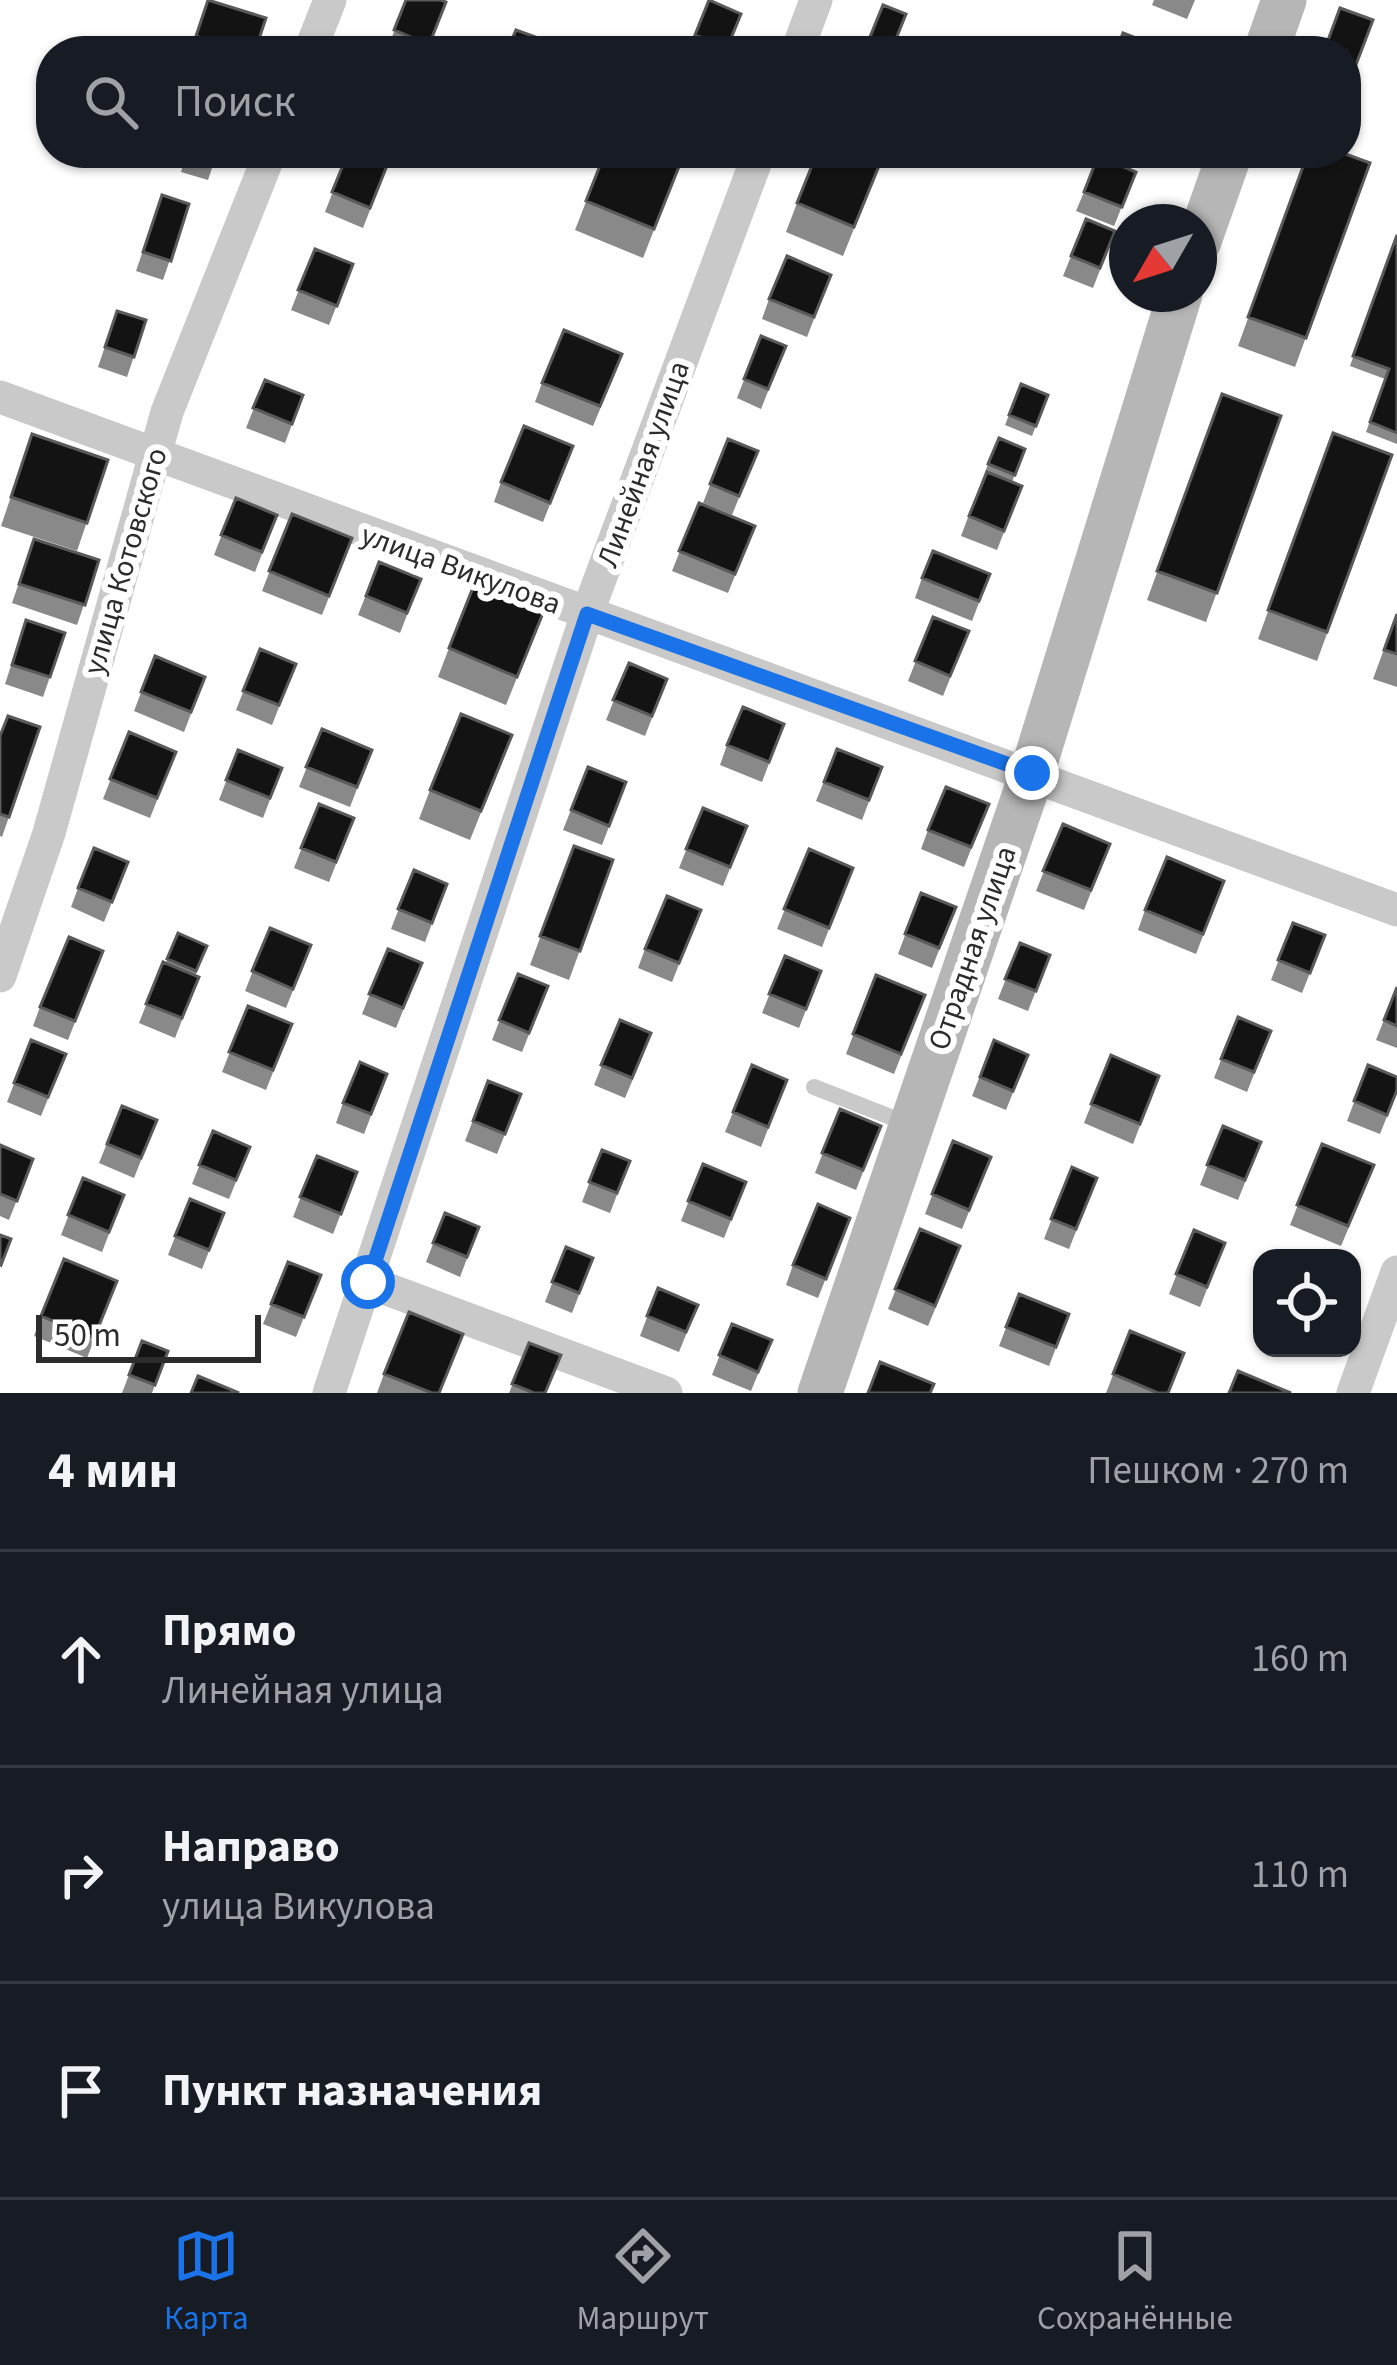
<!DOCTYPE html>
<html lang="ru">
<meta charset="utf-8">
<style>
:root{--surface:#171b24;--page:#20242c;--text:#f1f3f6;--muted:#9ea1a6;--line:#363941;--accent:#1a73e8}
body{margin:0;font-family:"Source Sans 3",sans-serif;background:var(--page);color:var(--text)}
.controls{position:absolute;right:36px;bottom:36px;display:grid;overflow:hidden;border-radius:24px;box-shadow:0 3px 9px #0004}
.controls button{width:108px;height:108px;display:grid;place-items:center;padding:0;border:0;border-bottom:3px solid var(--line);background:var(--surface);color:var(--text);font:60px sans-serif}
.compass{position:absolute;left:1109px;top:204px;width:108px;height:108px;border-radius:50%;background:var(--surface);box-shadow:0 3px 9px #0004;rotate:231deg}
.scale{position:absolute;left:36px;bottom:30px;width:225px;box-sizing:border-box;padding-left:12px;border:6px solid #2c2c2c;border-top:0;font-size:33px;line-height:42px;white-space:nowrap;color:#2c2c2c;-webkit-text-stroke:9px #fff;paint-order:stroke}
.stop{position:absolute;width:36px;height:36px;margin:-27px;border:9px solid #1a73e8;border-radius:50%;background:#fff}
.stop.end{background:#1a73e8;border-color:#fff;box-shadow:0 3px 12px #0008}
.list{margin:0;padding:0;list-style:none}
h2{display:flex;justify-content:space-between;align-items:center;height:156px;margin:0;padding:0 48px;font-size:51px}
h2 small{font-size:39px;font-weight:400;color:var(--muted)}
.list li{display:grid;grid-template-columns:78px 1fr auto;gap:36px;align-items:center;box-sizing:border-box;height:216px;padding:0 48px;border-top:3px solid var(--line)}
.list b{display:block;font-size:45px;white-space:nowrap}
.list p{margin:0;font-size:39px;white-space:nowrap;color:var(--muted)}
.list em{font-size:39px;font-style:normal;color:var(--muted)}
.icon{flex:none;width:66px;height:66px;fill:none;stroke:currentColor;stroke-width:2;stroke-linecap:round;stroke-linejoin:round}
.map{position:relative;flex:none;width:1397px;height:1393px;overflow:hidden}
.search{position:absolute;background:var(--surface);box-shadow:0 3px 9px #0004;left:36px;right:36px;top:36px;height:132px;display:flex;align-items:center;gap:30px;box-sizing:border-box;padding:0 42px;border-radius:48px;color:var(--muted);font-size:45px}
.sheet{height:804px;background:var(--surface)}
nav{display:flex;justify-content:space-around;align-items:center;box-sizing:border-box;height:168px;border-top:3px solid var(--line);background:var(--surface);font-size:33px;color:var(--muted)}
nav a{display:grid;justify-items:center;gap:6px}
nav .on{color:var(--accent)}
.map>svg:first-child{display:block}
</style>
<div class="map">
<svg width="1397" height="1393" viewBox="0 0 1397 1393">
<rect width="100%" height="100%" fill="#fff"/>
<g fill="none" stroke-linecap="round" stroke-linejoin="round">
<path stroke="#c9c9c9" stroke-width="16" d="M814,1087L911,1125"/>
<path stroke="#c9c9c9" stroke-width="33" d="M310,51L330,0
M797,51L816,0
M0,397L1397,910
M0,976L49,833L167,412L270,153
M368,1282L666,1393
M329,1393L587,614L759,153
M1353,1393L1397,1272"/>
<path stroke="#b6b6b6" stroke-width="45" d="M1266,51L1284,0
M1199,241L1230,153
M820,1393L1032,773L1180,294"/>
</g>
<path fill="#898989" d="M208,0L255,51H190Z
M406,0L446,2L427,51L387,50Z
M1154,0H1195L1187,19L1152,5Z
M741,14L727,51H689L695,35Z
M868,42L891,51H865Z
M187,153H217L208,180L181,172Z
M348,153H392L363,228L325,212Z
M605,153H690L687,160L682,158L643,258L575,230Z
M1308,153L1370,163L1295,367L1238,346Z
M883,156L843,256L786,232L797,203Z
M1136,172L1114,226L1076,211L1084,192Z
M162,195L189,204L163,280L136,271Z
M1086,219L1115,231L1093,288L1063,276Z
M1397,235V444L1366,432L1385,379L1350,366Z
M315,249L353,264L329,325L291,310Z
M831,275L807,337L762,319L769,299Z
M117,311L146,320L127,377L98,367Z
M761,336L786,346L761,409L737,398Z
M615,373L593,426L535,402L542,383Z
M265,380L303,395L285,443L246,428Z
M1021,384L1048,395L1032,436L1005,425Z
M1222,394L1281,416L1206,622L1147,600Z
M1333,433L1392,455L1317,661L1258,639Z
M32,434L108,460L77,551L1,526Z
M728,439L758,451L732,515L703,503Z
M573,446L543,522L494,502L501,482Z
M1025,449L1012,482L1022,486L997,550L961,536L988,464Z
M236,498L277,515L255,572L214,555Z
M699,503L755,526L728,593L672,571Z
M292,514L352,538L322,615L262,591Z
M34,539L99,560L77,625L12,603Z
M379,562L421,579L400,633L358,615Z
M990,574L972,621L915,598L922,578Z
M543,613L506,705L438,677L449,648Z
M1397,614V687L1373,679Z
M933,617L969,631L943,696L908,681Z
M26,620L65,633L43,697L5,684Z
M260,649L296,664L272,725L236,710Z
M155,656L205,677L184,732L134,711Z
M629,663L667,679L645,736L606,720Z
M784,724L762,782L720,765L727,745Z
M40,727L2,837L0,836V736Z
M322,729L372,750L350,807L299,787Z
M129,732L176,752L150,818L103,799Z
M512,735L470,840L419,819L430,790Z
M837,749L882,767L862,820L816,801Z
M238,750L282,768L263,818L219,800Z
M588,767L626,782L602,845L563,830Z
M319,804L354,818L329,882L294,868Z
M989,804L964,867L921,849L928,830Z
M703,808L747,826L723,886L679,868Z
M1063,824L1110,844L1084,910L1036,891Z
M574,846L613,860L569,980L530,965Z
M809,849L853,868L822,947L777,929Z
M128,862L104,922L71,907L78,888Z
M414,870L447,884L425,942L391,929Z
M1224,881L1196,954L1138,930L1145,910Z
M921,893L956,907L932,968L898,954Z
M1293,923L1325,935L1302,993L1271,980Z
M270,928L311,945L286,1008L245,991Z
M693,929L672,982L638,968L645,949Z
M178,933L207,946L195,976L199,977L175,1038L139,1023L163,962L166,963Z
M1020,943L1050,955L1028,1011L998,999Z
M388,949L422,963L396,1028L362,1014Z
M103,951L68,1040L33,1026L40,1007Z
M785,956L821,971L799,1028L762,1013Z
M518,974L548,986L522,1052L492,1040Z
M876,975L925,995L894,1074L846,1054Z
M1397,987V1048L1376,1040Z
M248,1006L292,1024L266,1090L222,1072Z
M1238,1017L1271,1031L1247,1092L1214,1078Z
M620,1020L644,1053L625,1098L594,1085Z
M31,1040L58,1074L41,1116L7,1102Z
M994,1040L1028,1055L1006,1110L972,1096Z
M1111,1055L1159,1076L1133,1144L1084,1123Z
M752,1065L787,1080L761,1147L725,1132Z
M1368,1065L1397,1091L1380,1134L1347,1121Z
M387,1074L364,1134L336,1123L343,1103Z
M488,1081L521,1094L497,1154L465,1141Z
M122,1106L157,1120L134,1178L99,1163Z
M840,1109L881,1126L856,1190L815,1173Z
M1223,1126L1261,1142L1238,1200L1200,1185Z
M213,1131L250,1147L229,1199L192,1184Z
M953,1141L991,1157L962,1229L925,1214Z
M1322,1144L1367,1184L1341,1246L1290,1225Z
M0,1145L33,1159L9,1220L0,1216Z
M602,1150L630,1161L610,1213L582,1202Z
M317,1156L357,1172L333,1234L293,1217Z
M703,1164L746,1182L724,1238L681,1221Z
M1072,1167L1097,1178L1069,1249L1044,1239Z
M83,1178L124,1195L102,1252L61,1235Z
M190,1199L224,1213L202,1269L168,1255Z
M445,1213L479,1227L460,1277L426,1262Z
M850,1218L818,1298L786,1285L793,1265Z
M920,1229L953,1266L928,1326L888,1309Z
M1194,1230L1225,1243L1200,1307L1169,1294Z
M566,1247L593,1258L572,1313L545,1302Z
M288,1262L321,1275L296,1337L263,1324Z
M117,1281L87,1358L34,1336L41,1316Z
M658,1288L698,1305L679,1352L640,1336Z
M1019,1294L1069,1314L1049,1366L999,1346Z
M732,1324L772,1340L751,1391L712,1375Z
M1130,1331L1169,1393H1106Z
M142,1341L168,1351L152,1393H122Z
M529,1343L546,1393H509Z
M384,1374L440,1393H377Z"/>
<path fill="#131313" stroke="#5a5a5a" stroke-width="3" d="M208,0L266,18L255,51H240L196,36Z
M406,0H441L446,2L429,45L394,30Z
M709,0L741,14L727,48L695,35Z
M883,5L906,14L891,51L868,42Z
M1340,8L1373,20L1346,91V51H1324Z
M516,30L563,47L561,51H507Z
M1123,33L1169,51H1116Z
M191,153H217L215,161Z
M348,153H392L370,208L332,192Z
M605,153L684,154L654,229L586,201Z
M817,153H876L883,156L854,227L797,203Z
M1308,153H1343L1370,163L1306,338L1248,317Z
M1098,156L1136,172L1122,207L1084,192Z
M162,195L189,204L171,261L143,252Z
M1086,219L1115,231L1100,268L1071,256Z
M1397,235V433L1370,422L1389,369L1353,356Z
M315,249L353,264L337,306L298,290Z
M787,256L831,275L814,317L769,299Z
M117,311L146,320L134,357L105,347Z
M564,330L622,354L600,406L542,383Z
M761,336L786,346L768,389L744,379Z
M265,380L303,395L292,424L253,408Z
M1021,384L1048,395L1036,426L1009,415Z
M1222,394L1281,416L1217,593L1157,571Z
M524,426L573,446L550,503L501,482Z
M1333,433L1392,455L1327,632L1268,610Z
M32,434L108,460L87,523L11,497Z
M999,438L1025,449L1015,475L988,464Z
M728,439L758,451L739,496L710,484Z
M987,472L1022,486L1004,531L969,516Z
M236,498L277,515L262,552L221,535Z
M699,503L755,526L735,574L679,551Z
M292,514L352,538L329,596L269,571Z
M34,539L99,560L85,605L19,584Z
M933,551L990,574L979,601L922,578Z
M379,562L421,579L407,613L366,596Z
M474,585L543,613L517,677L449,648Z
M1397,614V654L1384,650Z
M933,617L969,631L950,676L915,661Z
M26,620L65,633L50,677L12,665Z
M260,649L296,664L279,705L243,691Z
M155,656L205,677L191,712L141,692Z
M629,663L667,679L652,716L613,700Z
M743,707L784,724L769,762L727,745Z
M461,714L512,735L481,811L430,790Z
M8,716L40,727L9,817L0,814V736Z
M322,729L372,750L357,787L306,767Z
M129,732L176,752L157,798L110,779Z
M837,749L882,767L869,800L824,782Z
M238,750L282,768L270,798L226,780Z
M588,767L626,782L609,826L571,810Z
M946,787L989,804L971,847L928,830Z
M319,804L354,818L336,862L301,848Z
M703,808L747,826L730,867L686,849Z
M1063,824L1110,844L1091,890L1043,871Z
M574,846L613,860L580,951L540,936Z
M94,848L128,862L112,902L78,888Z
M809,849L853,868L829,928L784,909Z
M1167,857L1224,881L1203,934L1145,910Z
M414,870L447,884L432,923L398,909Z
M921,893L956,907L939,948L905,934Z
M667,896L701,910L679,963L645,949Z
M1293,923L1325,935L1310,973L1278,960Z
M270,928L311,945L293,989L252,971Z
M178,933L207,946L196,971L167,959Z
M69,937L103,951L75,1021L40,1007Z
M1020,943L1050,955L1036,991L1005,979Z
M388,949L422,963L403,1008L369,994Z
M785,956L821,971L806,1009L769,994Z
M163,962L199,977L182,1018L146,1004Z
M518,974L548,986L529,1033L499,1020Z
M876,975L925,995L901,1054L853,1034Z
M1397,987V1026L1384,1020Z
M248,1006L292,1024L273,1070L229,1052Z
M1238,1017L1271,1031L1254,1072L1221,1059Z
M620,1020L651,1033L632,1078L601,1065Z
M31,1040L66,1054L48,1097L14,1083Z
M994,1040L1028,1055L1013,1091L980,1077Z
M1111,1055L1159,1076L1140,1124L1091,1104Z
M360,1062L387,1074L371,1114L343,1103Z
M752,1065L787,1080L768,1127L733,1112Z
M1368,1065L1397,1077V1090L1387,1115L1354,1101Z
M488,1081L521,1094L505,1134L473,1121Z
M122,1106L157,1120L141,1158L107,1144Z
M840,1109L881,1126L863,1170L822,1153Z
M1223,1126L1261,1142L1245,1180L1207,1165Z
M213,1131L250,1147L236,1180L199,1165Z
M953,1141L991,1157L969,1210L932,1194Z
M1322,1144L1374,1165L1348,1226L1297,1205Z
M0,1145L33,1159L17,1201L0,1194Z
M602,1150L630,1161L617,1193L589,1182Z
M317,1156L357,1172L341,1214L300,1197Z
M703,1164L746,1182L731,1219L688,1201Z
M1072,1167L1097,1178L1076,1229L1051,1219Z
M83,1178L124,1195L109,1232L68,1215Z
M190,1199L224,1213L209,1250L175,1236Z
M818,1204L850,1218L826,1279L793,1265Z
M445,1213L479,1227L467,1257L433,1243Z
M920,1229L960,1246L935,1306L895,1289Z
M1194,1230L1225,1243L1207,1287L1176,1274Z
M0,1235L11,1239L1,1265L0,1264Z
M566,1247L593,1258L579,1293L552,1282Z
M64,1259L117,1281L94,1338L41,1316Z
M288,1262L321,1275L304,1317L271,1304Z
M658,1288L698,1305L686,1332L647,1316Z
M1019,1294L1069,1314L1056,1347L1006,1327Z
M409,1312L463,1334L439,1393H432L384,1374Z
M732,1324L772,1340L758,1372L719,1355Z
M1130,1331L1184,1353L1168,1393H1158L1113,1374Z
M142,1341L168,1351L155,1385L129,1375Z
M529,1343L561,1355L545,1393H534L512,1384Z
M880,1362L934,1384L930,1393H868Z
M1238,1371L1291,1393H1229Z
M198,1376L239,1393H191Z"/>
<g fill="none" stroke-linecap="round" stroke-linejoin="round">
<path stroke="#1a73e8" stroke-width="15" d="M368,1282L587,614L1032,773"/>
</g>
<g text-anchor="middle" stroke-width="12" stroke-linejoin="round" paint-order="stroke">
<g font-size="30" fill="#2c2c2c" stroke="#fff">
<text transform="translate(643 464) rotate(-70)" y="10">Линейная улица</text>
<text transform="translate(125 561) rotate(-74)" y="10">улица Котовского</text>
<text transform="translate(461 569) rotate(20)" y="10">улица Викулова</text>
<text transform="translate(972 948) rotate(-71)" y="10">Отрадная улица</text>
</g>
</g>
</svg>
<div class="controls">
<button><svg class="icon" aria-label="locate" viewBox="0 0 24 24"><circle cx="12" cy="12" r="6"/><path d="M12 2v4M12 18v4M2 12h4M18 12h4"/></svg></button>
</div>
<svg class="compass" viewBox="-18 -18 36 36"><path d="M0-13l5 13h-10z" fill="#e53935"/><path d="M0 13l5-13h-10z" fill="#9ea1a6"/></svg>
<div class="scale">50 m</div>
<div class="stop" style="left:368px;top:1282px"></div>
<div class="stop end" style="left:1032px;top:773px"></div>
<div class="search"><svg class="icon" aria-label="search" viewBox="0 0 24 24"><circle cx="10" cy="10" r="6"/><path d="M15 15l6 6"/></svg>Поиск</div>
</div>
<section class="sheet">
<h2>4 мин<small>Пешком · 270 m</small></h2>
<ul class="list">
<li><svg class="icon" aria-label="ahead" viewBox="0 0 24 24"><path d="M12 20V5M6 11l6-6 6 6"/></svg><div><b>Прямо</b><p>Линейная улица</p></div><em>160 m</em></li>
<li><svg class="icon" aria-label="right" viewBox="0 0 24 24"><path d="M7 20v-9h11M14 6l5 5-5 5"/></svg><div><b>Направо</b><p>улица Викулова</p></div><em>110 m</em></li>
<li><svg class="icon" aria-label="arrive" viewBox="0 0 24 24"><path d="M6 21V4h12l-3 4 3 4H6"/></svg><div><b>Пункт назначения</b></div></li>
</ul>
</section>
<nav>
<a class="on"><svg class="icon" aria-label="map" viewBox="0 0 24 24"><path d="M3 6l6-2 6 2 6-2v14l-6 2-6-2-6 2zM9 4v14M15 6v14"/></svg>Карта</a>
<a><svg class="icon" aria-label="directions" viewBox="0 0 24 24"><path d="M12 3l9 9-9 9-9-9zM9 14v-3h6M13 9l2 2-2 2"/></svg>Маршрут</a>
<a><svg class="icon" aria-label="saved" viewBox="0 0 24 24"><path d="M7 4h10v16l-5-4-5 4z"/></svg>Сохранённые</a>
</nav>
